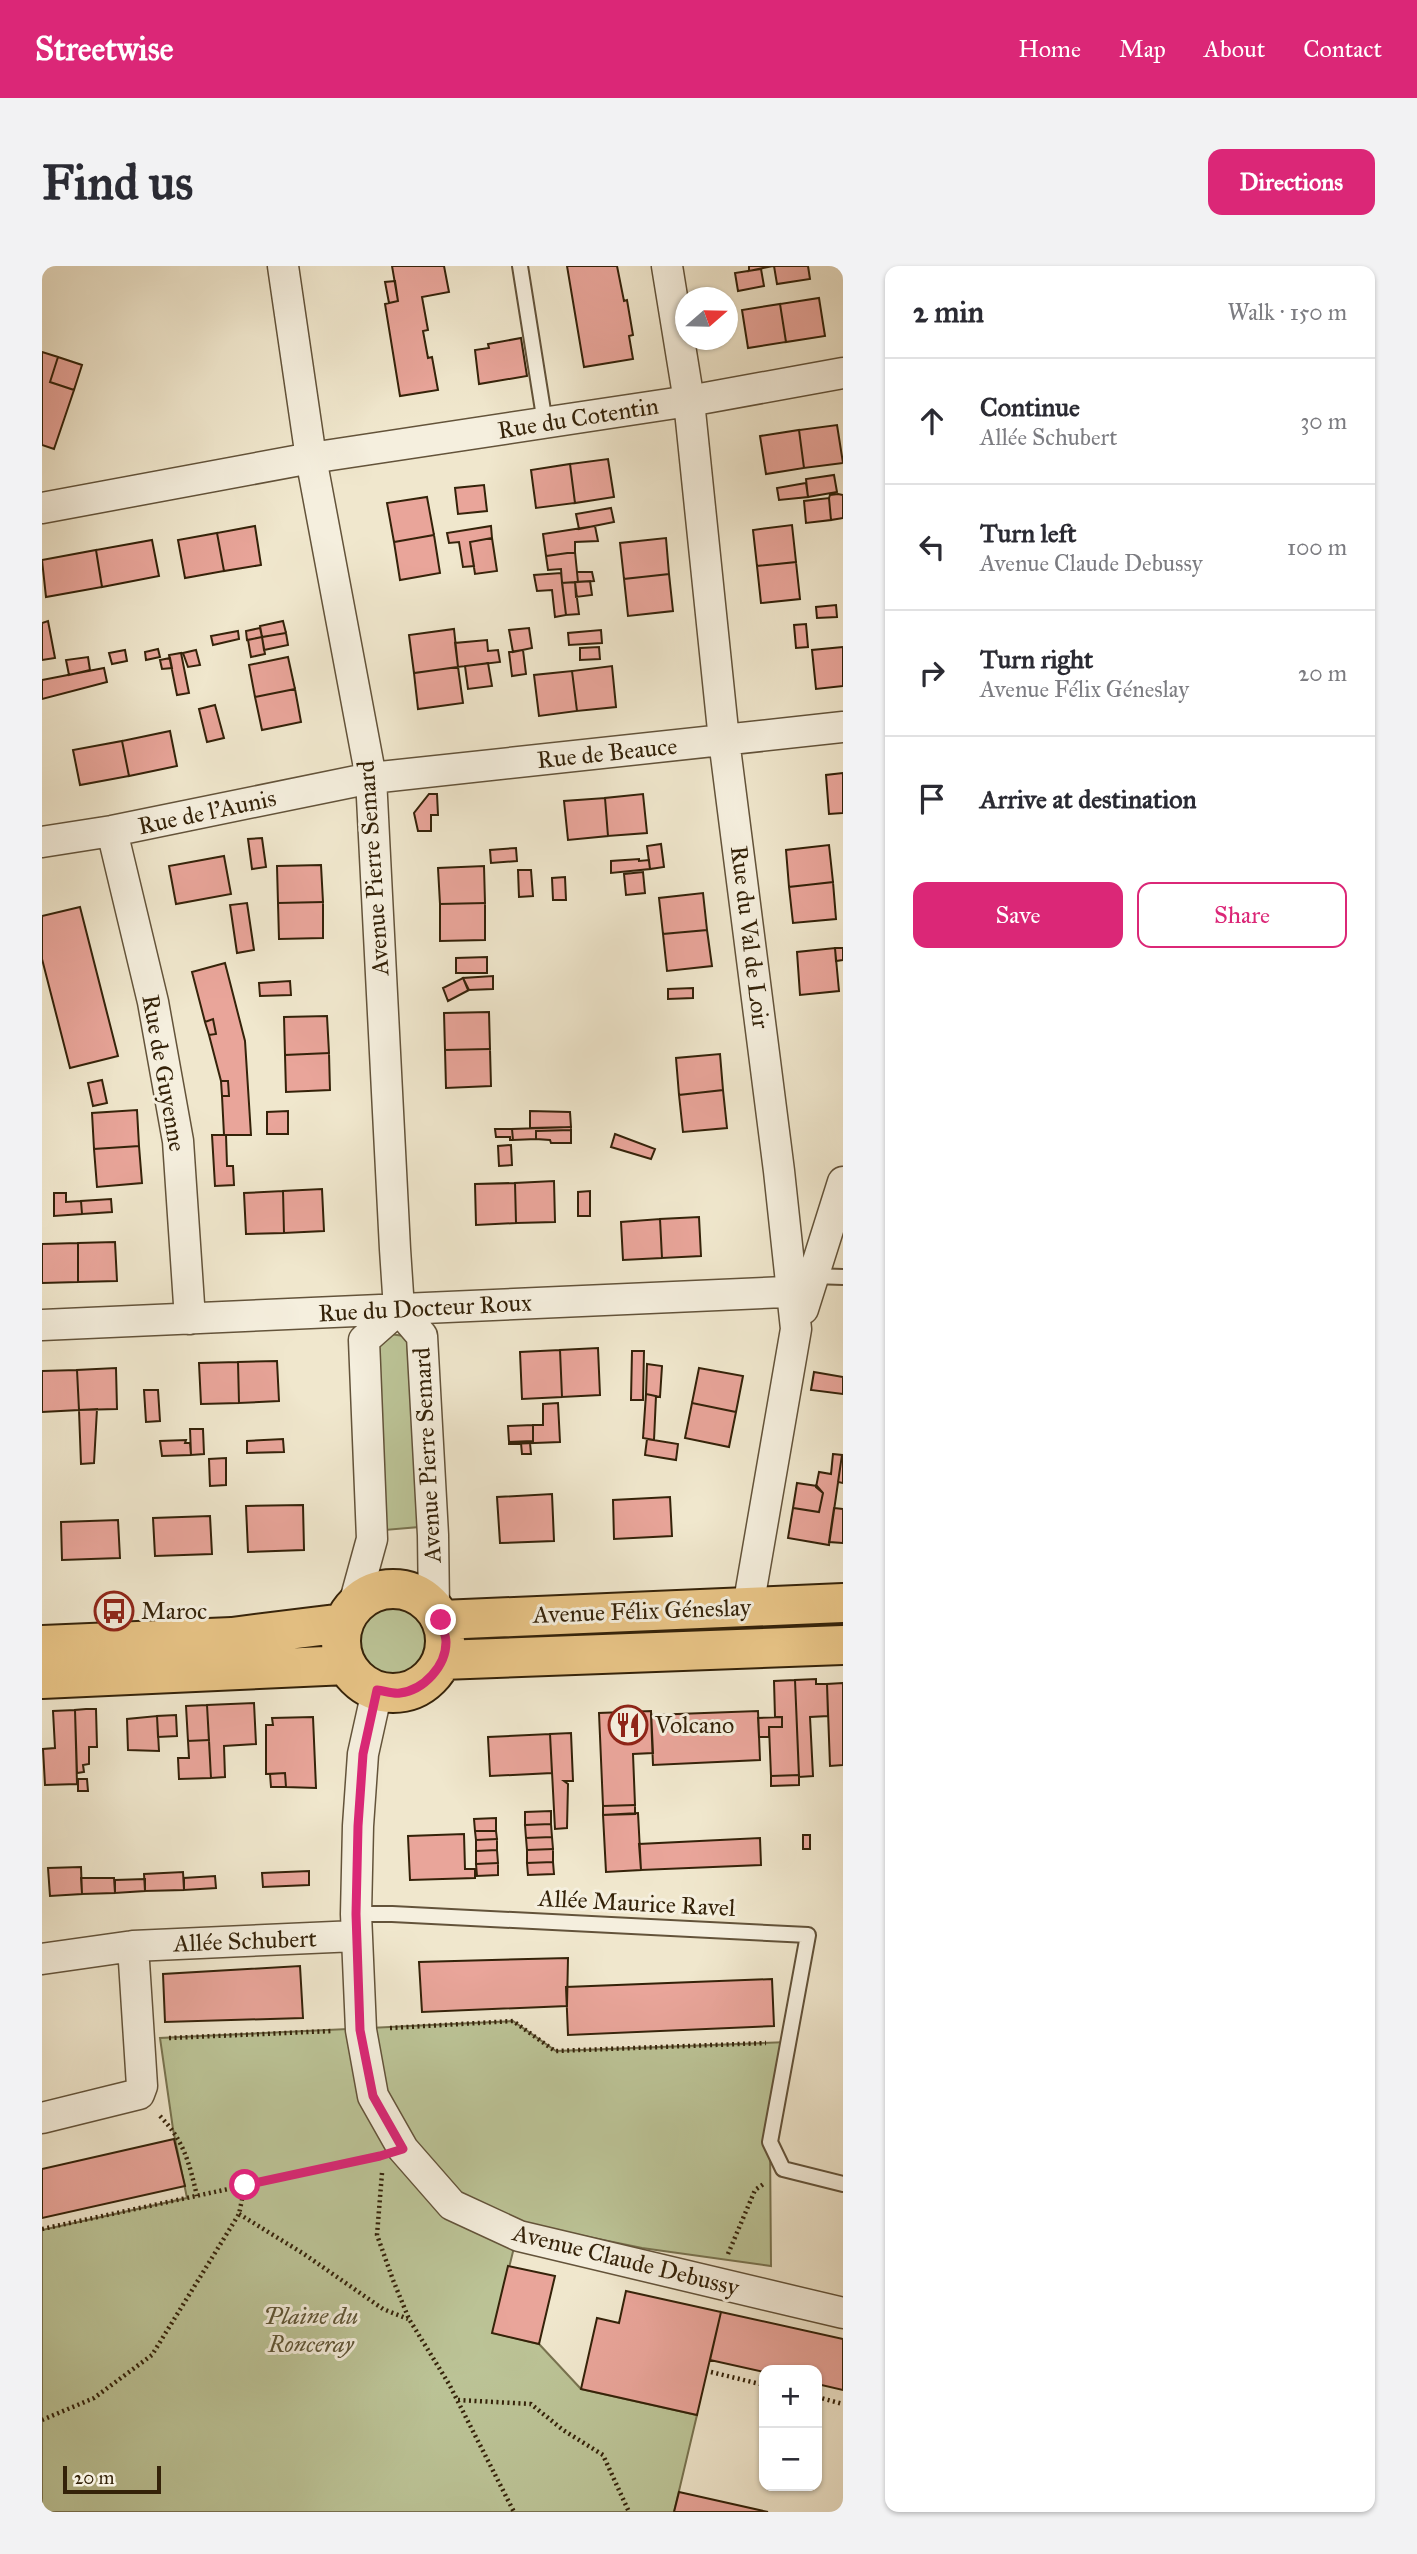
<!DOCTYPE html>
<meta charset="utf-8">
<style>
:root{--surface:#fff;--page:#f2f2f3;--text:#2b2b33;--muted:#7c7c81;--line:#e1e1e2;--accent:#db2777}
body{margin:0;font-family:"IM FELL Great Primer",serif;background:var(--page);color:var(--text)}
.controls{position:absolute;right:21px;bottom:21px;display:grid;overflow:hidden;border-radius:14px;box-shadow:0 2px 5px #0004}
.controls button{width:63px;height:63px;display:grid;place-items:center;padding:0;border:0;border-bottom:2px solid var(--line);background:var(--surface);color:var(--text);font:35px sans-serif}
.compass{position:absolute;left:633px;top:21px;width:63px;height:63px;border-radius:50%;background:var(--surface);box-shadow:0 2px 5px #0004;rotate:70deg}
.scale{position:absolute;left:21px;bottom:18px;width:98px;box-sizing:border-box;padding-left:7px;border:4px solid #342209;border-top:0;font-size:19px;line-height:24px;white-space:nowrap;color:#342209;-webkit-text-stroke:5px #f5efde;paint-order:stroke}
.stop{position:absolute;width:21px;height:21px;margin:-16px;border:5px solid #db2777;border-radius:50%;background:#fff}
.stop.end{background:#db2777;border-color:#fff;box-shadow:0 2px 7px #0008}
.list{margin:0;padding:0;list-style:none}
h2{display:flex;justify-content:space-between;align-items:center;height:91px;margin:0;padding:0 28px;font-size:30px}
h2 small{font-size:23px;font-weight:400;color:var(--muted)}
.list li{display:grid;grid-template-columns:46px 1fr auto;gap:21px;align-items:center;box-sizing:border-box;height:126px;padding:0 28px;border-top:2px solid var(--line)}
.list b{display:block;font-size:26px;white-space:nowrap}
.list p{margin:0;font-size:23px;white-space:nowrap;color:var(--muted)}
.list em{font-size:23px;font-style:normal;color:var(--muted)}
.actions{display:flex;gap:14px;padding:21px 28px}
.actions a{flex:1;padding:16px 0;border:2px solid var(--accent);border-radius:14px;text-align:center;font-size:24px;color:var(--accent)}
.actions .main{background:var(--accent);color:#fff}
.icon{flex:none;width:38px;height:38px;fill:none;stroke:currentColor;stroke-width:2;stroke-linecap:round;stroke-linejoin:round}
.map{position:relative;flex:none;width:801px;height:2246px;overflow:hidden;border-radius:14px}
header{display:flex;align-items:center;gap:42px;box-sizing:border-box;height:98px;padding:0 35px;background:var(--accent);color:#fff}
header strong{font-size:33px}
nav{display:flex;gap:38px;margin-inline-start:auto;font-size:24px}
.intro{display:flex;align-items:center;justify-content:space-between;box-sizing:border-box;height:168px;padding:0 42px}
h1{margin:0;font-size:49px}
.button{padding:18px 32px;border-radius:14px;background:var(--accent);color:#fff;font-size:24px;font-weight:700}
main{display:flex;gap:42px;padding:0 42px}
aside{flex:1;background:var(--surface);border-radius:14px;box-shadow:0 2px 5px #0004}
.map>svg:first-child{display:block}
</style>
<header>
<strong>Streetwise</strong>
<nav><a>Home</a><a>Map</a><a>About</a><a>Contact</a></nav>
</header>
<div class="intro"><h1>Find us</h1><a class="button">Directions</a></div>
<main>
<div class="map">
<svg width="801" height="2246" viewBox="0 0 801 2246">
<rect width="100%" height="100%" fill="#f0e7cd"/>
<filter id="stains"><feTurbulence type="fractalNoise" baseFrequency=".00286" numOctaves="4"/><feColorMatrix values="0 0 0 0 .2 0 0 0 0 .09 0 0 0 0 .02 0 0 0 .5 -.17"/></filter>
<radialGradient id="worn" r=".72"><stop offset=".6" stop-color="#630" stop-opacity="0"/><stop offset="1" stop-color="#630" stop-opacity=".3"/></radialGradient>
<path fill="#bcc497" stroke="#787350" stroke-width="2" d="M348,1068L362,1070L365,1073L377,1261L343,1264L336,1074Z
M315 1377a36 36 0 1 1 72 0a36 36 0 1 1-72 0Z
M471,1755L514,1785L746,1776L728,1876L729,2000L600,1982L478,1957L451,2067L497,2078L539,2123L655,2149L632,2246H0V1964L145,1932L131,1863L118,1772Z"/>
<path fill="#e9a59a" stroke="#342209" stroke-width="2" d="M350,0H402L407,26L380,31L386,64L381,65L386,92L390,91L396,124L358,130L343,38L356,35Z
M525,0H575L582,35L585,34L591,69L587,70L591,93L542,101Z
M707,0H731L707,5Z
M732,0H766L768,13L735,18Z
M719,3L722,20L696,25L693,7Z
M353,15L356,35L347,37L343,16Z
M777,32L783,70L744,76L738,38Z
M738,38L744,76L706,82L700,44Z
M479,72L485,110L437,118L433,84L447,82L446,78Z
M0,86L16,91L8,116L32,124L12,183L0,179Z
M16,91L40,99L32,124L8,116Z
M795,159L801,197L762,202L757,164Z
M757,164L762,202L724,208L718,170Z
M566,193L572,231L533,237L528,198Z
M528,198L533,237L494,242L489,204Z
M792,209L795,226L766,231L764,213Z
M764,217L766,231L737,234L735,222Z
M442,219L445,245L416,248L413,222Z
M796,228L801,229V252L789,254L787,232L788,229Z
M385,231L392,269L352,276L345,237Z
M787,232L789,254L764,257L762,235Z
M569,242L572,256L537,263L534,248Z
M750,259L754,296L715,300L711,264Z
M213,260L219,299L182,305L175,267Z
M449,260L450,272L428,276L432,300L421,301L417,276L407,277L405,267Z
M553,260L556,275L533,276V286L504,290L501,268Z
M175,267L182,305L143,312L136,274Z
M392,269L398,307L358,314L352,276Z
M450,272L455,305L433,308L428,276Z
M624,272L627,308L582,313L578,277Z
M110,274L117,310L60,321L54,284Z
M54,284L60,321L4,331L0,294Z
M533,286L536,316L520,317L519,303L506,304L504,290Z
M754,296L758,333L719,337L715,300Z
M535,306H550L552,315L536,316Z
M519,307L524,349L513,351L510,324L495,325L492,309Z
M627,308L631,345L586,350L582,313Z
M548,315L550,329L534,331L533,316Z
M533,316L537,348L524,349L520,317Z
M794,339L795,351L775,352L774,341Z
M6,355L13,392L0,394V357Z
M241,355L244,367L220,371L218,360Z
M764,358L766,381L754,382L752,359Z
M218,362L220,371L205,374L204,365Z
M487,362L490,382L471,386L467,364Z
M412,363L416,401L372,407L367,369Z
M559,364L560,377L527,379L526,367Z
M196,365L197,373L171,379L169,370Z
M244,367L246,379L222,384L220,371Z
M220,371L223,388L209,391L206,374Z
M445,374L446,385L456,384L458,396L416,401L413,377Z
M557,381L558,393L538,394V382Z
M801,381V420L774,423L770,384Z
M116,383L118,391L104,394L103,386Z
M83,384L85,395L70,398L67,387Z
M154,384L158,399L146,401L141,387Z
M481,384L484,408L470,410L467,386Z
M139,387L147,427L135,429L127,389Z
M46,391L48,404L27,409L24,394Z
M246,391L253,423L213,431L207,399Z
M128,392L130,402L120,403L118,394Z
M446,397L450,420L426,423L423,400Z
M570,400L574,441L535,445L530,405Z
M416,401L421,437L376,443L372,407Z
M62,402L65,416L0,433V414Z
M530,405L535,445L497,450L492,409Z
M253,423L259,456L220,464L213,431Z
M173,439L182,472L165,476L157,443Z
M128,465L135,500L87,510L80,475Z
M80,475L87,510L38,519L31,484Z
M801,507V547L787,548L784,509Z
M387,528H395L396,549H389V565H376L372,547Z
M601,528L605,567L566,570L563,532Z
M563,532L566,570L526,574L522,535Z
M220,572L224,601L210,603L206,573Z
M619,578L622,601L608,603L605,580Z
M787,579L791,616L747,621L744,584Z
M474,582L475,595L449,597L448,584Z
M182,590L189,628L134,638L127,600Z
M597,593V595L607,594L608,603L569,607V595Z
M279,599L281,636L236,637L235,600Z
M442,600L443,637L398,638L396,602Z
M476,604H489L491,630L477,631Z
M601,606L603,627L584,629L582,608Z
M523,611L524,634H511L510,612Z
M791,616L794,653L751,657L747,621Z
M661,627L665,664L621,668L617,632Z
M281,636V672L237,673L236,637Z
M205,637L212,684L195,687L188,639Z
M443,637V674L398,675V638Z
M38,641L76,790L28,802L0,693V650Z
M665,664L670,700L625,705L621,668Z
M793,682H801V694L794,695Z
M793,682L797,725L758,729L755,686Z
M445,691V707H414V692Z
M183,697L203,775L209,869H182L180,830H187L186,815H179L167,769L174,768L171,753L163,756L150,706Z
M451,710V723L426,724L421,712Z
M421,712L427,724L406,735L401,722Z
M248,715L249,729L218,730L217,717Z
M651,722V732L626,733V723Z
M447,746L448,783L403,784L402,747Z
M285,750L287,787L243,789L242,751Z
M171,753L174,768L167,769L163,756Z
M448,783L449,820L404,822L403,784Z
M287,787L288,824L244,826L243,789Z
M678,788L681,824L637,829L634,792Z
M60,814L65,837L51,840L46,817Z
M179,815H186L187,830H180Z
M681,824L685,862L641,866L637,829Z
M95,844L97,880L52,883L50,847Z
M246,845V868H225V846Z
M488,845L528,846L529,861L488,862Z
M529,861V864L494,865V873L471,874L470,863Z
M453,863H470L471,874H468V871H454Z
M529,864V877H509L508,874L494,873V865Z
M573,868L613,883L609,893L569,881Z
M170,869H184L185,900H191L192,919L173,920Z
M469,879L470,899L457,900L456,880Z
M97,880L100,917L55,921L52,883Z
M512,915L513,956L474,957L473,917Z
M473,917L474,957L434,959L433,918Z
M280,923L282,965L242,967L241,925Z
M241,925L242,967L204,968L202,927Z
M548,925V950H536V926Z
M12,927H24V936L39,935L40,948L12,950Z
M69,933L70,946L40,948L39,935Z
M657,951L659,990L620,992L618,953Z
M618,953L620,992L581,994L579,956Z
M73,976L75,1015L36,1016V977Z
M36,977V1016L0,1017V978Z
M556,1082L558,1129L520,1131L518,1084Z
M518,1084L520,1131L480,1133L478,1086Z
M590,1085H602L601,1134H589Z
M235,1095L237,1135L197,1137L196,1096Z
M196,1096L197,1137L159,1138L157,1097Z
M605,1098L620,1100L618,1131L604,1128Z
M74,1102L75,1143L37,1144L35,1104Z
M657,1102L701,1110L694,1146L650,1137Z
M35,1104L37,1144L0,1146V1105Z
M772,1106L801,1111V1128L769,1124Z
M102,1124H116L118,1155L104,1156Z
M604,1128L614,1130L612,1174L601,1172Z
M516,1137L518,1176L467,1178V1176L491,1175V1159H501V1138Z
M650,1137L694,1146L687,1181L643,1172Z
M55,1143L52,1197L39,1198L37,1144Z
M491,1159V1175L467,1176L466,1160Z
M148,1163H161L162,1188L149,1189Z
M241,1173L242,1186L205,1187V1175Z
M605,1173L636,1178L634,1194L603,1189Z
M144,1174L143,1177H148L149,1189L120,1190L118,1175Z
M479,1177H488L489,1188H480Z
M791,1188L800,1189L787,1279L746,1272L751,1242L777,1246L781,1227L774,1221L777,1206L789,1208Z
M800,1189H801V1217L796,1216Z
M184,1192V1219L168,1220L167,1193Z
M755,1217L775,1220L781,1227L777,1246L751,1242Z
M510,1228L512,1275L458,1277L455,1231Z
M628,1231L630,1270L572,1273L571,1234Z
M261,1239L262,1284L206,1286L204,1240Z
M792,1242L801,1243V1277L787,1276Z
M168,1250L170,1288L113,1290L111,1252Z
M76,1254L78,1292L20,1294L19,1256Z
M83,1339L84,1347L68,1348L67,1340Z
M774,1413V1418H785L786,1450L768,1451L771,1510L757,1511L753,1414Z
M753,1414L757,1509L729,1510L727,1461H740V1451H733L732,1415Z
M801,1417V1499L788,1500L785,1418Z
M212,1437L214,1478L182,1480L183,1511L169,1512L165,1439Z
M165,1439L167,1474L146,1475L144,1440Z
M44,1443H54L55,1481H47V1498L41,1499L42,1506L35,1507L33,1444Z
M33,1444L35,1518L3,1519L1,1483L13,1482L11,1445Z
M609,1445L611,1487L591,1488L593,1539L561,1540L557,1447Z
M716,1445L718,1494L611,1499L609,1449Z
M134,1449L135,1470L116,1471L115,1450Z
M115,1450L117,1485L86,1484L85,1453Z
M271,1451L274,1522L244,1521L243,1507L224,1508V1459H231L230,1452Z
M740,1451V1461H727V1471H717L716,1452Z
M529,1467L531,1515H522L526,1518L525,1562L513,1563L508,1468Z
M508,1468L510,1507L448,1510L446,1471Z
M167,1474L169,1512L137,1513L136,1492H147L146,1475Z
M243,1507L244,1521H229L228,1508Z
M757,1509V1519L729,1520V1510Z
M36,1513H45L46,1525H36Z
M593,1539V1548L561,1549V1540Z
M509,1545V1558L483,1559V1546Z
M596,1547L599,1604L564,1606L561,1549Z
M454,1552V1565H433L432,1553Z
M509,1558L510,1571L484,1572L483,1559Z
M433,1565H454L455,1573L434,1574Z
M422,1568L423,1603H433V1612L368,1614L366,1570Z
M761,1569H768V1583H761Z
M510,1571L511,1583L485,1584L484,1572Z
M718,1572L719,1599L599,1604L597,1578Z
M455,1573V1584L434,1585V1574Z
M511,1583V1596L485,1597V1584Z
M455,1584L456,1597L434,1598V1585Z
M511,1596L512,1608L486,1609L485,1597Z
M456,1597V1609L435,1610L434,1598Z
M39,1601L40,1628L8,1630L6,1602Z
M267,1605V1619L221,1621L220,1607Z
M141,1606L142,1624L103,1625L102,1608Z
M173,1610L174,1622L142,1624V1612Z
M39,1612H72L73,1627L40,1628Z
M103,1613V1625L73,1627V1614Z
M526,1692L525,1740L380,1746L377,1696Z
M258,1700L261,1752L123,1756L121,1708Z
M730,1713L732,1760L526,1769L524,1721Z
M132,1873L143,1920L0,1952V1903Z
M466,2000L513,2010L497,2078L450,2067Z
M584,2025L679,2046L655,2149L539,2123L555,2052L577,2057Z
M679,2046L801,2073V2124L775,2118V2104H722V2106L668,2094Z
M637,2226L726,2246H632Z"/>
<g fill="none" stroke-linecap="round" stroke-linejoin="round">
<defs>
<path id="lane" d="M478,0L503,157
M771,1010L801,1011
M314,1648H350L766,1669L728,1876L741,1903L801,1918"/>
<path id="street" d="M241,0L269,192L329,512L353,983L357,1043L380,1070L391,1269L392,1342
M625,0L647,135L682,474L737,905L754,1063L706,1341
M0,242L269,192L647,135L801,107
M70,565L111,736L136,875L148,1053
M0,576L70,565L329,512L801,461
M761,1043L801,916
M0,1059L766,1025
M311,1342L330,1273L322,1074L357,1043
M335,1425L321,1488L316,1560L314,1648L319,1764L331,1830L361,1883L410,1939L477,1970L801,2047
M0,1693L91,1680L314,1670
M0,1852L97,1828L100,1820L91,1680"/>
<path id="primary" d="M299 1375a52 52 0 1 1 104 0a52 52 0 1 1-104 0Z
M399,1354L801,1337
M0,1379L190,1371L302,1357
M400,1394L801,1379
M0,1413L305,1399"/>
</defs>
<use href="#lane" stroke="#63533a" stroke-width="18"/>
<use href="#street" stroke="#63533a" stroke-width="33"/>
<use href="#primary" stroke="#342209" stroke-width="42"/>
<path stroke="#342209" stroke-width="4.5" stroke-dasharray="2 3.5" stroke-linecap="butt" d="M348,1762L471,1755L513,1785L724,1777
M127,1772L290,1765
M118,1850C142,1875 147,1896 155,1930
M340,1907L335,1969L351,2014L367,2053L407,2118L472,2246
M197,1948L262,1988L341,2043L366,2053
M0,1963L331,1892
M686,1988L713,1924L723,1917
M669,2106L722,2119
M775,2131L801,2138
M416,2134L489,2138L521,2164L561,2189L587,2246
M0,2154L52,2132L110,2089L197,1948L203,1919"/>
<use href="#lane" stroke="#f5efde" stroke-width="14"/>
<use href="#street" stroke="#f5efde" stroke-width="30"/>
<use href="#primary" stroke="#e8c486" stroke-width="38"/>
</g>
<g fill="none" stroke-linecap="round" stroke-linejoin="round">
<path stroke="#db2777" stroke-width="9" d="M203,1919L338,1890L361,1883L331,1830L318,1764L314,1648L316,1560L321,1488L335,1424C343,1425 351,1428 358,1427C382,1424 404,1400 404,1376C404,1369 400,1361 399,1354"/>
</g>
<defs>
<symbol id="bus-ring" viewBox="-11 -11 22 22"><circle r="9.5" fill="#f5efde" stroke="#8f2418" stroke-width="1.5"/><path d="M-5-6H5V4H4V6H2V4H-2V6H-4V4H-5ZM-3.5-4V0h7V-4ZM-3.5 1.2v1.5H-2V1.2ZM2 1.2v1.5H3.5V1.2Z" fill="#8f2418"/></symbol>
<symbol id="restaurant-ring" viewBox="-11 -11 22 22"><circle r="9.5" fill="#f5efde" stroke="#8f2418" stroke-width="1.5"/><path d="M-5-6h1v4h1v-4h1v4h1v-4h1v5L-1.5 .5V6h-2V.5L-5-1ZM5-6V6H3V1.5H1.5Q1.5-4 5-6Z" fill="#8f2418"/></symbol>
</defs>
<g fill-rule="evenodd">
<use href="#bus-ring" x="50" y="1323" width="44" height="44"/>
<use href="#restaurant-ring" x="564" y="1437" width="44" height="44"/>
</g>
<g text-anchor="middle" stroke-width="6" stroke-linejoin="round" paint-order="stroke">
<g font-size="24" fill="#342209" stroke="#f5efde">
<text transform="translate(536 152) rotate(-9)" y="8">Rue du Cotentin</text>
<text transform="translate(565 487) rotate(-6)" y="8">Rue de Beauce</text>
<text transform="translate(165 546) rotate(-12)" y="8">Rue de l'Aunis</text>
<text transform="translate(331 602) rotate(-94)" y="8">Avenue Pierre Semard</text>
<text transform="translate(708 671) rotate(83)" y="8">Rue du Val de Loir</text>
<text transform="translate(122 807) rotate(80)" y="8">Rue de Guyenne</text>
<text transform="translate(383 1042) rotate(-3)" y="8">Rue du Docteur Roux</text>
<text transform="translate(385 1189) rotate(-93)" y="8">Avenue Pierre Semard</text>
<text transform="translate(600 1345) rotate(-2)" y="8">Avenue Félix Géneslay</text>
<text transform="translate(595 1637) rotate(3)" y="8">Allée Maurice Ravel</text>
<text transform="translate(203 1675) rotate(-2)" y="8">Allée Schubert</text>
<text transform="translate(584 1994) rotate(14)" y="8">Avenue Claude Debussy</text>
</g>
<g font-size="24" fill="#342209" stroke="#f5efde" text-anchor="start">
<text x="99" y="1353">Maroc</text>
<text x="613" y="1467">Volcano</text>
</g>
<g font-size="24" font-style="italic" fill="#5d5334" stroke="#f5efde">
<text x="269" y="2058">Plaine du<tspan x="269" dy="28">Ronceray</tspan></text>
</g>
</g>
<rect width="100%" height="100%" filter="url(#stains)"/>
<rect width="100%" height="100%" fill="url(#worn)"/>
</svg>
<div class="controls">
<button>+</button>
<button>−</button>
</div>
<svg class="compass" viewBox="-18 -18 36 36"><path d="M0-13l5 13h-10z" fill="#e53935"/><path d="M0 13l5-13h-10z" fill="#7c7c81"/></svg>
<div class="scale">20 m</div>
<div class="stop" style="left:203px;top:1919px"></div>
<div class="stop end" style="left:399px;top:1354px"></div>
</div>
<aside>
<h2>2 min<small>Walk · 150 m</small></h2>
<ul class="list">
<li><svg class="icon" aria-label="ahead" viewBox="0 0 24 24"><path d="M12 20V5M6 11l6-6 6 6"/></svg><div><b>Continue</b><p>Allée Schubert</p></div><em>30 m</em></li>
<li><svg class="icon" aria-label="left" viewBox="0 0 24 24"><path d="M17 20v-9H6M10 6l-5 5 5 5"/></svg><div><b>Turn left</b><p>Avenue Claude Debussy</p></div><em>100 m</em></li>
<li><svg class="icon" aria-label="right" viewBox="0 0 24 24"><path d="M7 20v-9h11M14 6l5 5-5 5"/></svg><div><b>Turn right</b><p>Avenue Félix Géneslay</p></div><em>20 m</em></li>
<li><svg class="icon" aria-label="arrive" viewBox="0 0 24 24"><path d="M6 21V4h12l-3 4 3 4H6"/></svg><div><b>Arrive at destination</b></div></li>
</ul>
<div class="actions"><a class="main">Save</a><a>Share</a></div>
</aside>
</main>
